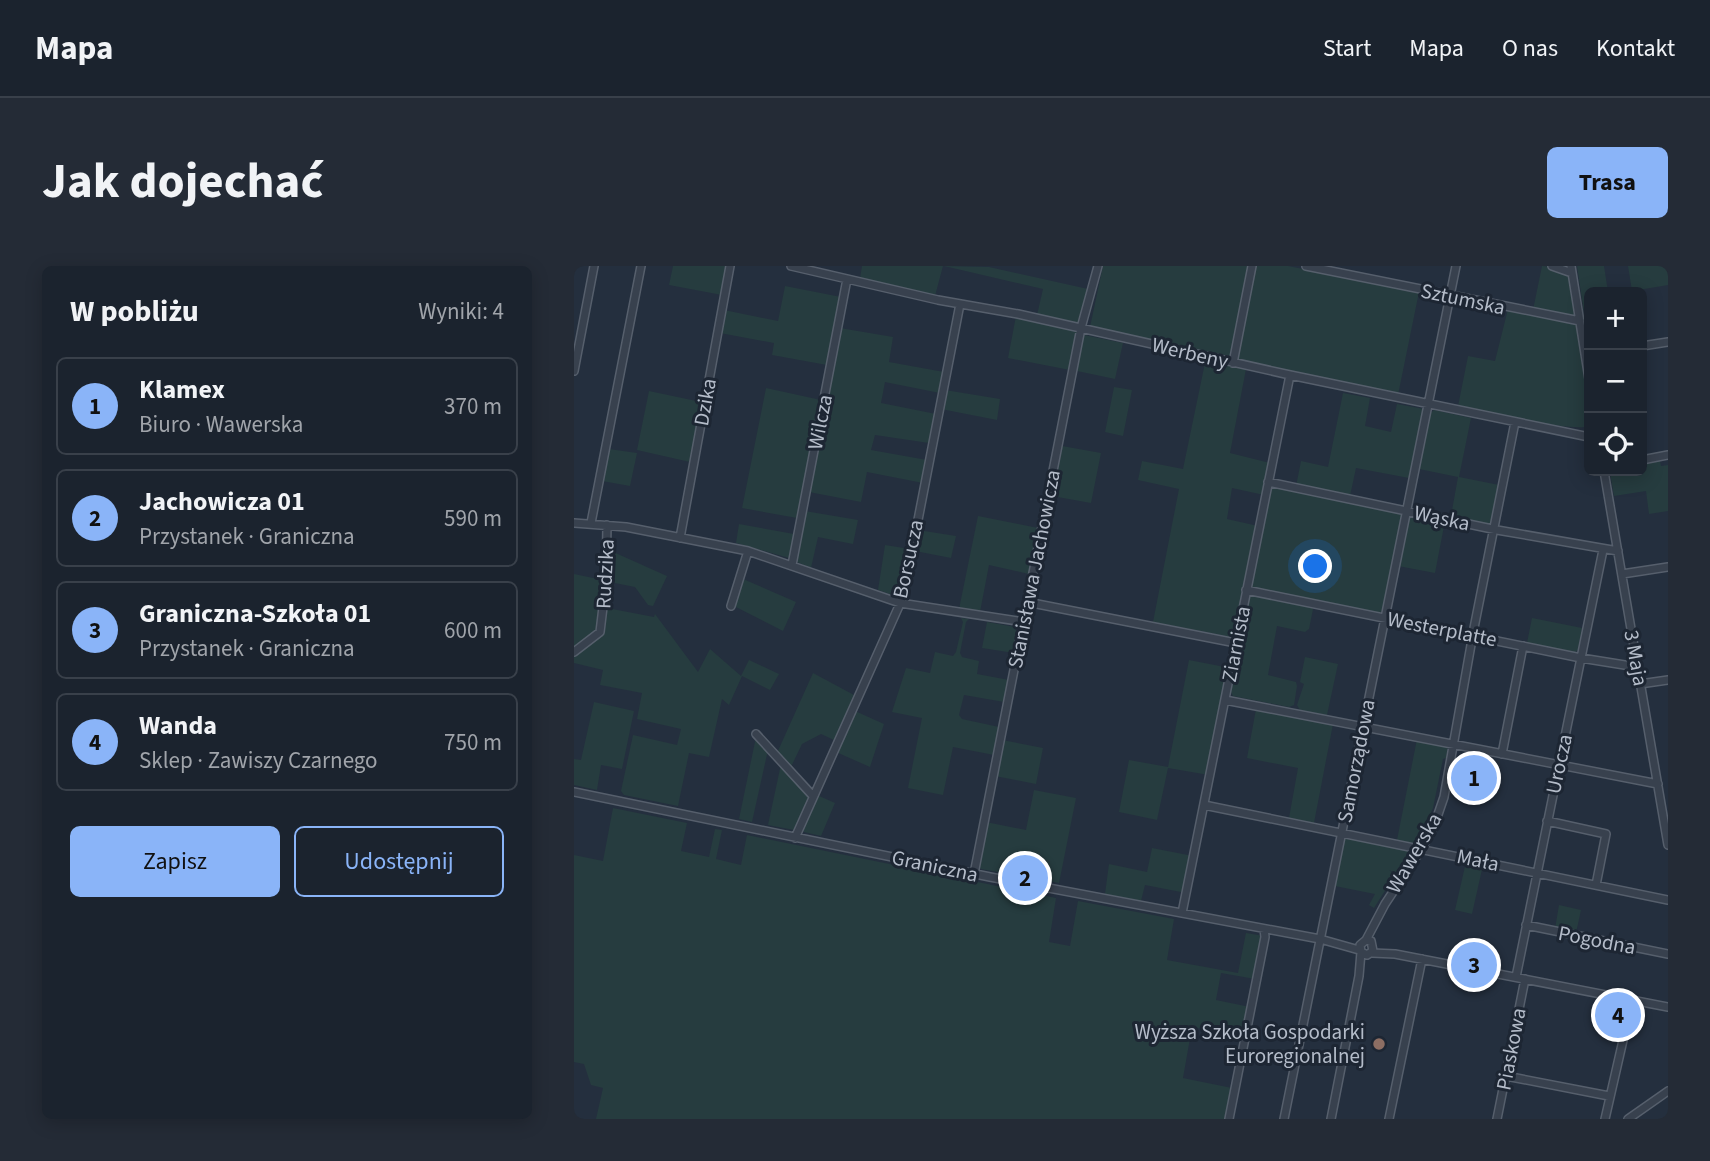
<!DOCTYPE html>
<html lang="pl">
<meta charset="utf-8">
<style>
:root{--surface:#1b232e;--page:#242b36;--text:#f1f3f6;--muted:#a0a4aa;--line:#39404a;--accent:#8ab4f8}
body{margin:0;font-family:"Source Sans 3",sans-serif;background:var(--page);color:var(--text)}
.controls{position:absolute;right:21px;top:21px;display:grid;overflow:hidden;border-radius:10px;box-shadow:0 4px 18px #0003}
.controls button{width:63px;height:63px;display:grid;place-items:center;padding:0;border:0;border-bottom:2px solid var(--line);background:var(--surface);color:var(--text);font:35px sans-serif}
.you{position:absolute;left:742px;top:301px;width:24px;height:24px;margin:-18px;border:5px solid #fff;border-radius:50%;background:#1a73e8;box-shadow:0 0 0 10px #1a73e833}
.badge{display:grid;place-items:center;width:46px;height:46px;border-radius:50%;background:var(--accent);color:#111;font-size:23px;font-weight:700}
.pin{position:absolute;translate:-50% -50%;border:4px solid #fff;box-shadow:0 2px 7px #0006}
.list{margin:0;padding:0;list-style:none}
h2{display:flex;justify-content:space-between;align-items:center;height:91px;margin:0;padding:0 28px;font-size:30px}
h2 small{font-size:23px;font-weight:400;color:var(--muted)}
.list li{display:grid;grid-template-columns:46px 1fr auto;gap:21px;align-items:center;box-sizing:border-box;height:98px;margin:0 14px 14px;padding:0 14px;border:2px solid var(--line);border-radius:10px}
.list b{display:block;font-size:26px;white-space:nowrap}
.list p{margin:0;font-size:23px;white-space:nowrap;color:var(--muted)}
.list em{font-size:23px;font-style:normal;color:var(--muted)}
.actions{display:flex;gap:14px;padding:21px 28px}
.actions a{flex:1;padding:16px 0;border:2px solid var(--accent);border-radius:10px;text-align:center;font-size:24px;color:var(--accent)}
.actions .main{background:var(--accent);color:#111}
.icon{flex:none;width:38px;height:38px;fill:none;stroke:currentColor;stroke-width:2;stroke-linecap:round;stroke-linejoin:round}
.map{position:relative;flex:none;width:1094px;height:853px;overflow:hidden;border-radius:10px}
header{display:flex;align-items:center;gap:42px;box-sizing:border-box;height:98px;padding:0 35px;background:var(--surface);border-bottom:2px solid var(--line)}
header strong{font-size:33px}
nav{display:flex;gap:38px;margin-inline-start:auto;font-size:24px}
.intro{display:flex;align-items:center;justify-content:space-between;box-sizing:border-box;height:168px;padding:0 42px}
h1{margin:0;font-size:49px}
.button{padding:18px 32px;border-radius:10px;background:var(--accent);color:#111;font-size:24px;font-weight:700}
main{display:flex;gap:42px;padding:0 42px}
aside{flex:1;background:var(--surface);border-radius:10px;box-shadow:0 4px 18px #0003}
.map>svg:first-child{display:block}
</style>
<header>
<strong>Mapa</strong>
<nav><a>Start</a><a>Mapa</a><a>O nas</a><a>Kontakt</a></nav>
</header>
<div class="intro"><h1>Jak dojechać</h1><a class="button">Trasa</a></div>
<main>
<aside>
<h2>W pobliżu<small>Wyniki: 4</small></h2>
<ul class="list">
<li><span class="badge">1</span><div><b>Klamex</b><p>Biuro · Wawerska</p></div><em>370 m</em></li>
<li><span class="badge">2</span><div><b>Jachowicza 01</b><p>Przystanek · Graniczna</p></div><em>590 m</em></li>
<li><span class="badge">3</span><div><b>Graniczna-Szkoła 01</b><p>Przystanek · Graniczna</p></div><em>600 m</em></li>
<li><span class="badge">4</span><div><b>Wanda</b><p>Sklep · Zawiszy Czarnego</p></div><em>750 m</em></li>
</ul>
<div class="actions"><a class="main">Zapisz</a><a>Udostępnij</a></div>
</aside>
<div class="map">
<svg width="1094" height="853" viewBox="0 0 1094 853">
<rect width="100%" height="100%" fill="#242f3e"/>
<path fill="#263c3f" d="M99,0H153L148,29L95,19Z
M288,0H369L361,30L286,12Z
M370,0L415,1L514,23L506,58L463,49L469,23Z
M529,0H675L657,94L516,61Z
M682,0H714L845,26L824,129L662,95Z
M968,0C978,0 985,7 995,9L1002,52L959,44Z
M1003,0H1030L1034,26H1015V60H1012Z
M1054,0H1094V19L1052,26L1058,25Z
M211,20L267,31L253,99L198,89L200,77L146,67L150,44L204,55Z
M934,43L1002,58L1015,144V160C1000,167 906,145 884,140L894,90L921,95Z
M442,50L504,63L496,104L434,92Z
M266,62L319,71L315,96L370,106L366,127L311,116L307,137L362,148L355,177L301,169L297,184L353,194L349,217L293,206L287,236L235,226Z
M510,69L549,77L541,113L503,105Z
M632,92L672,103L656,187L696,197L690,229L658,222L653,253L684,260L662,372L579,356L605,223L564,214L568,195L609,203Z
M540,121L558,124L549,170L531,166Z
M192,122L247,134L223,252L168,242Z
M371,124L426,133L423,154L367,143Z
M75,125L127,136L116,196L63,184Z
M769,127L796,132L791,160L817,166L823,138L850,143L835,212L782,202L776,230L722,220L727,195L754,201Z
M860,144L897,152L885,211L925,219L918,255L914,258L877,250L884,211L845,203L855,148Z
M488,180L527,187L517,237L478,230Z
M35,183L63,187L56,220L28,215Z
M1086,195L1087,200L1094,199V245L1075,248L1072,225L1040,230L1036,207L1038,205H1068V199Z
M695,219L829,247L810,344L803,348L675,322Z
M231,245L284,254L279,278L244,271L237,302L221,295Z
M835,248L871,255L861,307L824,300Z
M404,250L464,262L455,308L415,299L406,346L385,343Z
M165,258L220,268L215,292L162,277Z
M344,264L382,270L377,292L341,285Z
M311,279L336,283L328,320L325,327L316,328L304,324Z
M37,285L93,310L79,340L74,339L61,321L36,316Z
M0,308L29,314L23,360L30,361L33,342L80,351L81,348L124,406L136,383L167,410L175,394L205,408L196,424L168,410L155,439L148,433L135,491L115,487L104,540L50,529L47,525L59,469L103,479L107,463L63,453L68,427L26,419L29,404L0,397Z
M169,313L222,336L209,365L160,340Z
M679,329L737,341L739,343L735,363L731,366L703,360L694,409L722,416L723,420L720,439L715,441L659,430L657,426L675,331Z
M387,352L395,353L392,356L386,387L388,391L405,395L403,408L435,414L430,436L390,429L385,449L388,453L425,461L420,489L379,481L369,529L334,522L348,452L318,446L332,402L356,407L361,386L379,390L382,386L389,356Z
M958,352L1008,362L1004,384L1000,387L953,377Z
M413,356L441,361L444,365L440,387L408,382Z
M731,391L764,398L753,449L726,444L723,439L730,418L726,416Z
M615,394L656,402L635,509L594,502L583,554L545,546L555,494L594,501Z
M239,407L280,429L260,474L247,468L228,478L216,503L203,487Z
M20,436L60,445L48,503L27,499L23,524L0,519V493L7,494Z
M682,443L759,458L740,557L715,552L724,502L673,492Z
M281,445L310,458L296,501L262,486Z
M182,471L194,484L178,556L165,553Z
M843,473L874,480L872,492L869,493L859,542L844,576L838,577L823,574Z
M428,474L469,482L462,518L421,510Z
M207,498L235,529L220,564L194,559Z
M460,524L502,532L485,617L407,603L403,597L412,556L452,564Z
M243,529L261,537L247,570L230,566L228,562Z
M39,542L113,557L107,585L135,591L141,563L148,564L142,593L167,599L173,569L482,632L475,676L496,680L504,635L600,653L593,694L664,707L672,667L690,670L681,713L647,707L642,734L676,741L670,770L618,761L609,812L658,822L652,853H22L29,822L17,819L10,798L0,796V589L29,595Z
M771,569L831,581L837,585L821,607L815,604L821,609L800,642L795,639L801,628L761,620Z
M578,582L619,590L612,627L571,619L567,635L531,628L535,598L573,606Z
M892,596L909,599L898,648L881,644Z
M985,639L1007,644L1002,667L981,663Z"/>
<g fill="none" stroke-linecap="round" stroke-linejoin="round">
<defs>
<path id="minor" d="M217,0L364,34L444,48L716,109L1015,171
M732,0L1006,55
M978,0L998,7
M997,0L1015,113
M1068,80L1094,76
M659,97L678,0
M0,105L20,0
M1068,194L1094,189
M1030,205L1094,579
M694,216L923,264L1044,285
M0,257L52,261L174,285L326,337L450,356
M17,257L67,0
M106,272L156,0
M218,299L273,13
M1048,308L1094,301
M672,324L1007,392L1063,401
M453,336L662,377
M157,340L174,285
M0,386L26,366L32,316L33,259
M1066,418L1094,414
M651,434L1084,518
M182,468L239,530
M928,488L949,380
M0,526L416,611L746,673L785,684
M630,539L1094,634
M973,555L1032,568L1022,619
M221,572L329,331L386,38
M400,608L507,62L524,0
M608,647L716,109
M952,659L1094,688
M792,674L797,675L799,685L793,689L787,686L786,679L792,674L811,638L848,582L860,560L870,531L900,362L941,156
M798,687L821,688L1094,741
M942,711L1029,284
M932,810L1035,830
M655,853L691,671L690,663
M710,853L882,0
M757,853L785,710L787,686
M815,853L848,693
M923,853L951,713
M1031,853L1058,735
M1054,853L1094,825"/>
</defs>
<use href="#minor" stroke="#565f6c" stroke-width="10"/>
<use href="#minor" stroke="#38414e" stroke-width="7"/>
</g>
<circle fill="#8d6e63" stroke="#1d2633" stroke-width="2.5" cx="805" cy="778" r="7"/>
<g text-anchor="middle" stroke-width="6" stroke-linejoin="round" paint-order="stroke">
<g font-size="21" fill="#b4bcc9" stroke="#1d2633">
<text transform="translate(889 33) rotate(12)" y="7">Sztumska</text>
<text transform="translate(616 87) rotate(13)" y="7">Werbeny</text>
<text transform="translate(131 136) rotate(-80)" y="7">Dzika</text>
<text transform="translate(246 156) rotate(-79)" y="7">Wilcza</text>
<text transform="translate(868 252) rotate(12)" y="7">Wąska</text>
<text transform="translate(334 293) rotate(-78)" y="7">Borsucza</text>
<text transform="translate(460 303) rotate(-79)" y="7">Stanisława Jachowicza</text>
<text transform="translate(31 308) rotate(-87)" y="7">Rudzika</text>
<text transform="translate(868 363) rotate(11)" y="7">Westerplatte</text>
<text transform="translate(662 378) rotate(-79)" y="7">Ziarnista</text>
<text transform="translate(1062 392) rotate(80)" y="7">3 Maja</text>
<text transform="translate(782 495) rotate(-79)" y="7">Samorządowa</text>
<text transform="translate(985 498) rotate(-78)" y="7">Urocza</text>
<text transform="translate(840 587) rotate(-60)" y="7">Wawerska</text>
<text transform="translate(904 594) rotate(12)" y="7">Mała</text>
<text transform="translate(361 600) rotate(12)" y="7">Graniczna</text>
<text transform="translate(1023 674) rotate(11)" y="7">Pogodna</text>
<text transform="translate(937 783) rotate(-79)" y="7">Piaskowa</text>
</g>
<g font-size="21" fill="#b4bcc9" stroke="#1d2633" text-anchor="end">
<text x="791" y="773">Wyższa Szkoła Gospodarki<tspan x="791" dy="24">Euroregionalnej</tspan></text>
</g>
</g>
</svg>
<div class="controls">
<button>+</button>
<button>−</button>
<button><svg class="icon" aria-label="locate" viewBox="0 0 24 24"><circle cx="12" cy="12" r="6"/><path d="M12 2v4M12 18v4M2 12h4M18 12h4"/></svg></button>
</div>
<div class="you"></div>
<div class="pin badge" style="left:900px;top:512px">1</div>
<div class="pin badge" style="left:451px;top:612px">2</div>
<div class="pin badge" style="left:900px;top:699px">3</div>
<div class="pin badge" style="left:1044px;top:749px">4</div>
</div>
</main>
